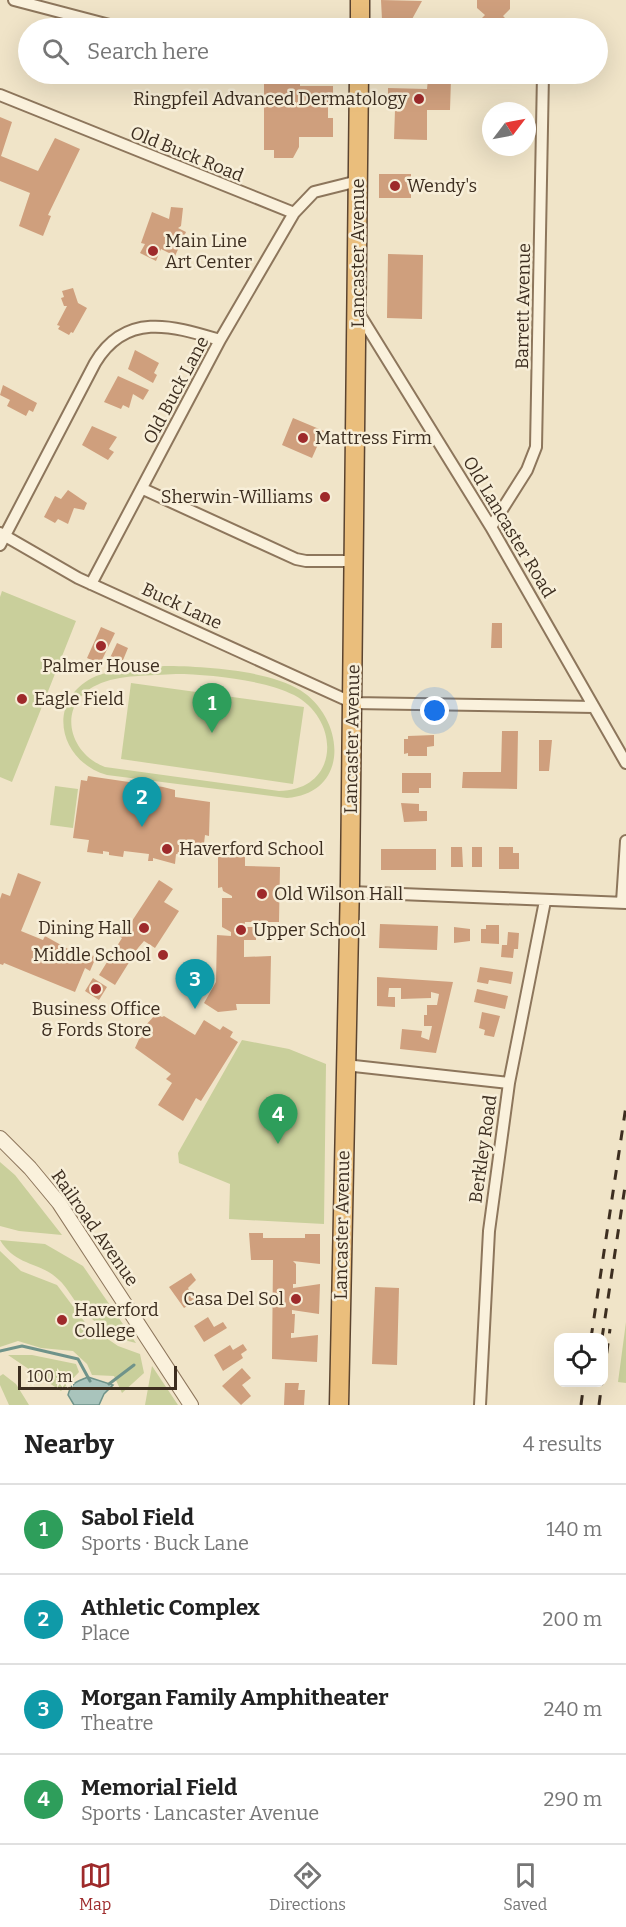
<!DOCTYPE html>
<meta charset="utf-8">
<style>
:root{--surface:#fff;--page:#f6f6f6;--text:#222;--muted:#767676;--line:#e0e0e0;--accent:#9e2a2b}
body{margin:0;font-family:Bitter,serif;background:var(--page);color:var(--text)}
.controls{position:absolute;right:18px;bottom:18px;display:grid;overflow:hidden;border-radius:12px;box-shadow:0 6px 24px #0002}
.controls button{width:54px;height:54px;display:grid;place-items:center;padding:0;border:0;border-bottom:2px solid var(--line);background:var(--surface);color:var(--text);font:30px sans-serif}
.compass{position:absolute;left:482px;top:102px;width:54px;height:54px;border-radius:50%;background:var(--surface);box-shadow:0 6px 24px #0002;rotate:58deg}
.scale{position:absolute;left:18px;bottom:15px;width:159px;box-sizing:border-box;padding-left:6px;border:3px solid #3d2e20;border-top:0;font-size:16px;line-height:21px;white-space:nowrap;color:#3d2e20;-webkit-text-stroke:4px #f7eed8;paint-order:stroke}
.you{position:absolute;left:435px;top:711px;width:21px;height:21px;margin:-15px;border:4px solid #fff;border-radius:50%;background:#1a73e8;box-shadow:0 0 0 9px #1a73e833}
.badge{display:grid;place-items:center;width:39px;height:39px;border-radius:50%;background:var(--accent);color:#fff;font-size:20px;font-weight:700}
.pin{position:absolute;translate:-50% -50px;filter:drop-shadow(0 2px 3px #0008)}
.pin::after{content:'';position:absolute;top:32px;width:21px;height:18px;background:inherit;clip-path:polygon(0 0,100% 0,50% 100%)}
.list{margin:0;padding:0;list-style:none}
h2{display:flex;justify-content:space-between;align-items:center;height:78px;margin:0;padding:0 24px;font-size:26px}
h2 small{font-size:20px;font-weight:400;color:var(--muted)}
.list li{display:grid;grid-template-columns:39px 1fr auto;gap:18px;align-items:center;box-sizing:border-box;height:90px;padding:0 24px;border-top:2px solid var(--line)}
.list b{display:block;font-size:22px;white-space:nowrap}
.list p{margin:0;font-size:20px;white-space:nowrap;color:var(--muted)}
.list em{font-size:20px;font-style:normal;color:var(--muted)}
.icon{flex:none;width:33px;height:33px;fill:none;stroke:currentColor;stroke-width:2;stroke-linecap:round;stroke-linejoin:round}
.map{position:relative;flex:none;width:626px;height:1405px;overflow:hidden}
.search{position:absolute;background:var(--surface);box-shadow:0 6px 24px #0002;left:18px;right:18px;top:18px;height:66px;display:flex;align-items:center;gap:15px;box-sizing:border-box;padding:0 21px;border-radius:33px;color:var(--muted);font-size:22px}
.sheet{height:438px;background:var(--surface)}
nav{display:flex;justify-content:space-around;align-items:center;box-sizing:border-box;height:84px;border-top:2px solid var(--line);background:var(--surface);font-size:16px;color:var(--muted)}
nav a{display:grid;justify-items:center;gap:3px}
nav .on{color:var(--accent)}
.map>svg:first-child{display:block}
</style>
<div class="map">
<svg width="626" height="1405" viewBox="0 0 626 1405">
<rect width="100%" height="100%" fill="#f0e4c8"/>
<path fill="#c9cf9b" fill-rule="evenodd" d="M2,591L76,621L12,782L0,777V597Z
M164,666C201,666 268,670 300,690C345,718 351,793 287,798L107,775C60,762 45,703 92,678C112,668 142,669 164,666ZM176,674C207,674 265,680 294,695C341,720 340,790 279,791L105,767C68,753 56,704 97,685C119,674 151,676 176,674Z
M131,683L304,707L293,784L121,759Z
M55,786L78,789L73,828L50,825Z
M242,1040L289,1049L326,1064L324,1224L229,1219L230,1184L179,1163L178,1153Z
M0,1162L15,1175L62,1235L19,1231L0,1226Z
M0,1240L45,1244L83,1266L136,1343C115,1339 93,1322 79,1306C72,1298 67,1287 59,1280C40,1261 16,1267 0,1240Z
M0,1251L21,1271L57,1285L87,1325L118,1346L140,1354L144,1373L122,1393L114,1376L92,1375L87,1364L73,1351L41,1348L18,1341L0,1347Z
M626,1322V1383L618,1382Z
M8,1355H32L76,1364L79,1372L61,1391Z
M152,1366L178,1405H145Z
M3,1374L16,1384L29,1405H9L0,1385V1376Z"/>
<path fill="#a9c4bc" stroke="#6f938a" stroke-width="1.5" d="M88,1377L113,1385L104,1394L99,1405H74L68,1395C71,1383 77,1381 88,1377Z"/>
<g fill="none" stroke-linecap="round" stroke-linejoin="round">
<path stroke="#6f938a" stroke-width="3" d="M0,1351L22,1346L78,1359L90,1381
M109,1384L134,1365"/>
</g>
<path fill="#cf9f7d" d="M381,0L422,1L411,21L382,20Z
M477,0H510V9L503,16L510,23V28H477V23L485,15L477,8Z
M264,77L300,78V86H333V101H328V118H333V137H299V147L293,158H274V150H264Z
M428,79H451L450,110H427V140L394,139L395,110L388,109V88L427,89Z
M0,117L12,122L1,156L38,171L55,138L80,149L48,215L51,216L43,236L19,226L30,193L0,181Z
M379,174H411V198H379Z
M171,207L183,208L181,226L178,228L186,232L175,256L161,249L156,261L140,253L145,244L141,243L152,212L169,219Z
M388,254L423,255L422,319L387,318Z
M73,288L78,303L87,308L73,333L71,332L69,335L58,329L60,326L57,325L67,306H64L61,298L64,297L62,291Z
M135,350L159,363L154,373L157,375L153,383L128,369Z
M118,376L149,390L143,400L133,394L129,408L123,405L121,409L104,402Z
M3,385L37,403L33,412L29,410L26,416L7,406L10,400L0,395Z
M293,418L324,431L312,458L282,445Z
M92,426L117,437L109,449L114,452L108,460L82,445Z
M68,490L87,503L84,510L74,508L68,524L58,519L55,523L44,517L55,496L61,499Z
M492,623H502V648H491Z
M101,627L115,633L100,664L87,658Z
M117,643L128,648L121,665L109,660Z
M502,731H518L517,789L462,788L463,772H501Z
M434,735V746L427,747V756H408V753L404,754V739H408V736Z
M539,740H552L549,771H539Z
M402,773H431V788H419V793H402Z
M88,776L163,787L175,790V797L210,802L209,836L205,835L203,852L196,851V857L176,854L175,864L153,858V861H148L149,854L124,851L123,857L109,855V852L103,851V854L87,852L89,840L73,838L81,780L87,781Z
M401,803L419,804V811H427V821L404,822Z
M451,847H462L463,867H451Z
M472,847H482V867H472Z
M499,847H513V853H519V869H499Z
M381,849H436V870H381Z
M218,851L245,853V866L280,867L279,922H245L244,927H256V940H244V957L271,956L270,1004H236L237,1010L218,1012L204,1003L216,982L217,935L231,936V932L222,927V898H232V896L223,891L222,887L218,888Z
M18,873L41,882L21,931L43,940L45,936L77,954L78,949L96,957L90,971L85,968L75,992L4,963L3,965L0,964V899L2,893L10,896Z
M159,880L173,889L164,902L179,911L155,948L144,941L138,948L115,985L99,975L122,938L116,934L126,918L132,921Z
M380,924L438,926L437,950L379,948Z
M486,925H499V944L481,943V929H486Z
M454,927L470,929V941L454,943Z
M508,932L519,933L518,949H514L513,958L501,957L502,945H507Z
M480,967L513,972L511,984L489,980L488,984L477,982Z
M377,977L453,982L436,1053L400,1049L402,1029L422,1031L421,1037L429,1040L432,1026H424V1015H427V1005H437L439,994L431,992V998L401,999V988H389L388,997H395V1007L377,1006Z
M93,978L107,987L99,1000L85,991Z
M477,989L508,996L505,1009L474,1002Z
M482,1012L500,1016L494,1037L484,1035L485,1030L479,1028Z
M156,1014L162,1017L164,1016L195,1035L204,1020L220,1030L223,1026L233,1032L230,1037L238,1042L201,1101L196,1098L183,1121L158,1105L172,1083L166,1079L171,1074L135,1048L145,1026Z
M249,1233H263V1238H305V1234H320V1264L293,1261L296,1264V1284H293V1288L320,1284L319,1314L292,1310V1314H295L294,1333H291V1338L318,1335L317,1362L272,1359L273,1260H251Z
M191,1273L196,1280L188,1288L195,1301L184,1308L169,1287Z
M375,1287L399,1288L397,1365L372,1364Z
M208,1317L214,1327L223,1322L227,1328L204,1342L194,1326Z
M243,1344L247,1350L241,1354L243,1358L223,1371L214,1355L230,1345L233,1350Z
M242,1368L251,1378L242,1385L251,1396L241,1405L222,1386Z
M285,1383H299L298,1390H305L304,1405H284Z"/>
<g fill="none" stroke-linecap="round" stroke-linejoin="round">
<defs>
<path id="minor" d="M14,0L121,28
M0,95L294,213L314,192L358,181
M358,312L491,527L626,763
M143,489L296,559L306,561H354
M491,527L527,470L536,447L543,74
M0,533L78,578L353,703L594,707
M0,545L95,363C126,311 173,326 220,340
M91,584L220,340L294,213
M350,892L626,903
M622,902L626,841
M345,1065L509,1083
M480,1405L489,1231L509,1083L545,901"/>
<path id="tertiary" d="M0,1138L30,1168L59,1203L191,1405"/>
<path id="trunk" d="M360,28V0
M339,1405L350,882L359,74"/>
</defs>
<use href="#minor" stroke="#8d765c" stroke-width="14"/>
<use href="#tertiary" stroke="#8d765c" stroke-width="16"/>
<use href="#trunk" stroke="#5b4430" stroke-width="21"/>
<use href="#minor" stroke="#faf1dc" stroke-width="10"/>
<use href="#tertiary" stroke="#faf1dc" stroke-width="14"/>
<use href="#trunk" stroke="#eabe7c" stroke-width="18"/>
<path stroke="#3d2e20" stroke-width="3" stroke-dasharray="10 10" stroke-linecap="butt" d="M591,1338L626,1106
M602,1338L626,1180
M604,1373L610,1329
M581,1405L584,1382
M599,1405L602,1382"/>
</g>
<g fill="#9e2a2b" stroke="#f7eed8" stroke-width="2">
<circle cx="419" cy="99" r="6"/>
<circle cx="395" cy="186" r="6"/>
<circle cx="153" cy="251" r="6"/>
<circle cx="303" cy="438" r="6"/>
<circle cx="325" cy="497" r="6"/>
<circle cx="101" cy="646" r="6"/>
<circle cx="22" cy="699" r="6"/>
<circle cx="167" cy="849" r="6"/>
<circle cx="262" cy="894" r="6"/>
<circle cx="144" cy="928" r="6"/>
<circle cx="241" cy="930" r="6"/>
<circle cx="163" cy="955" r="6"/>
<circle cx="96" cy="989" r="6"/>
<circle cx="296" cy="1299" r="6"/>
<circle cx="62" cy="1320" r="6"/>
</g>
<g text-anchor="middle" stroke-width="5" stroke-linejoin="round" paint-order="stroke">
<g font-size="18" fill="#3d2e20" stroke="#f7eed8" text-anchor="start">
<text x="407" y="105" text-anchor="end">Ringpfeil Advanced Dermatology</text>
<text x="407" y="192">Wendy's</text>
<text x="165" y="247">Main Line<tspan x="165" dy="21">Art Center</tspan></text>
<text x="315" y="444">Mattress Firm</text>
<text x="313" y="503" text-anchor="end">Sherwin-Williams</text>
<text x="101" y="672" text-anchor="middle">Palmer House</text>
<text x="34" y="705">Eagle Field</text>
<text x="179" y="855">Haverford School</text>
<text x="274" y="900">Old Wilson Hall</text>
<text x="132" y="934" text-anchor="end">Dining Hall</text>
<text x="253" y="936">Upper School</text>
<text x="151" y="961" text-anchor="end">Middle School</text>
<text x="96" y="1015" text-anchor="middle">Business Office<tspan x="96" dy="21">&amp; Fords Store</tspan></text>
<text x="284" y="1305" text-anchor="end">Casa Del Sol</text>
<text x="74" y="1316">Haverford<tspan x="74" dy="21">College</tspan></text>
</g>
<g font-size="18" fill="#3d2e20" stroke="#f7eed8">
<text transform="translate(187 154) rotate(22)" y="6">Old Buck Road</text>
<text transform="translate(358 253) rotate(-90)" y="6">Lancaster Avenue</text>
<text transform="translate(523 306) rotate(-89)" y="6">Barrett Avenue</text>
<text transform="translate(176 390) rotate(-62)" y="6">Old Buck Lane</text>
<text transform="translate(509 527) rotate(59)" y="6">Old Lancaster Road</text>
<text transform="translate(182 606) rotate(25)" y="6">Buck Lane</text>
<text transform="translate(352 739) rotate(-89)" y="6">Lancaster Avenue</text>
<text transform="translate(483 1149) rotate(-82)" y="6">Berkley Road</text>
<text transform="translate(342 1225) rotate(-89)" y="6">Lancaster Avenue</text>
<text transform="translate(95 1228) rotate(55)" y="6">Railroad Avenue</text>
</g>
</g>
</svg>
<div class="controls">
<button><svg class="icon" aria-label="locate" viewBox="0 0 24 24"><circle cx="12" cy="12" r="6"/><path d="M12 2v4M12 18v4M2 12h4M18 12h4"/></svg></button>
</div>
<svg class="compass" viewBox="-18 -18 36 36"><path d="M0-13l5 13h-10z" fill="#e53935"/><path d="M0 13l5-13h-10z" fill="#767676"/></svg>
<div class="scale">100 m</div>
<div class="you"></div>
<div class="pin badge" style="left:212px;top:733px;background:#2e9e5b">1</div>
<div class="pin badge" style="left:142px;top:827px;background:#0f9aa8">2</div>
<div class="pin badge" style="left:195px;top:1009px;background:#0f9aa8">3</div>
<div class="pin badge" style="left:278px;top:1144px;background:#2e9e5b">4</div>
<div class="search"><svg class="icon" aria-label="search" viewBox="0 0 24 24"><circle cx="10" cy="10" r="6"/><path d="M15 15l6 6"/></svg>Search here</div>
</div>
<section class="sheet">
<h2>Nearby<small>4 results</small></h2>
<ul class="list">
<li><span class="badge" style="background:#2e9e5b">1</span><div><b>Sabol Field</b><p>Sports · Buck Lane</p></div><em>140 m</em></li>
<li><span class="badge" style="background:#0f9aa8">2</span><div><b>Athletic Complex</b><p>Place</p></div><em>200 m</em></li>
<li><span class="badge" style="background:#0f9aa8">3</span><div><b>Morgan Family Amphitheater</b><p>Theatre</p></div><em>240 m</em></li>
<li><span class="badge" style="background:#2e9e5b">4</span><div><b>Memorial Field</b><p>Sports · Lancaster Avenue</p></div><em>290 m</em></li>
</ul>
</section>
<nav>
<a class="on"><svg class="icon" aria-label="map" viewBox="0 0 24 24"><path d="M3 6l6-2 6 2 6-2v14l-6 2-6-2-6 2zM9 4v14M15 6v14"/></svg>Map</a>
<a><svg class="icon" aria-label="directions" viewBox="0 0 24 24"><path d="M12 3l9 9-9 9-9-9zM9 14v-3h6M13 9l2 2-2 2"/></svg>Directions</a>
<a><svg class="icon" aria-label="saved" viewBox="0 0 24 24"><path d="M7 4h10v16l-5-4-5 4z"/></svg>Saved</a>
</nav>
